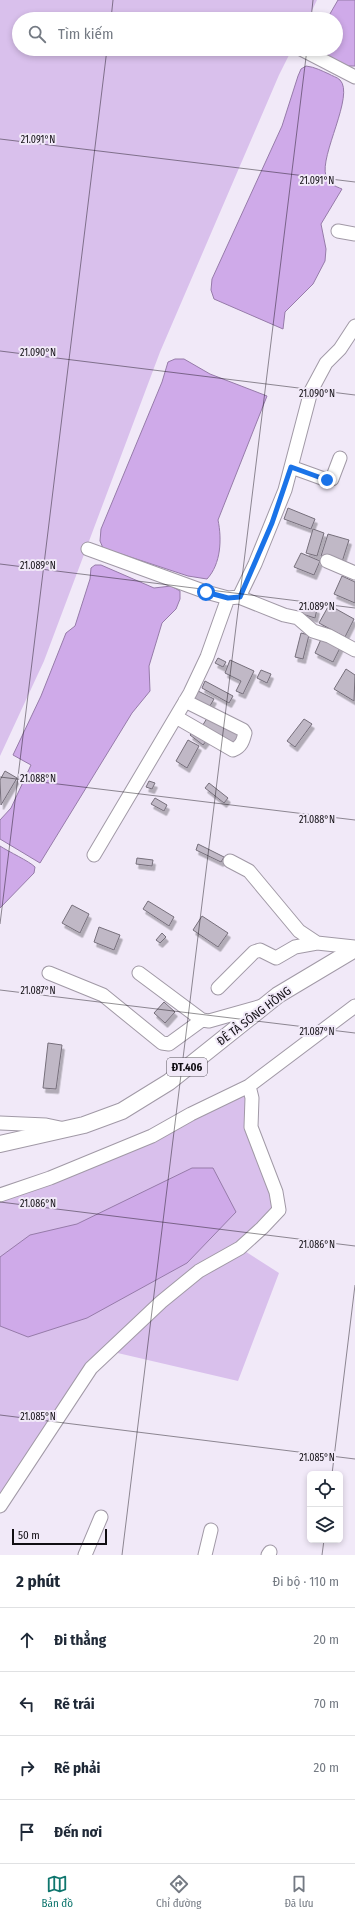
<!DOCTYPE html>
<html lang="vi">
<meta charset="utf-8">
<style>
:root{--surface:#fff;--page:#f6f6f7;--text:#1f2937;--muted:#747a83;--line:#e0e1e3;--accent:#0f766e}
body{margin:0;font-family:"Fira Sans Condensed",sans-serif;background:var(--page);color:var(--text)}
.controls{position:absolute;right:12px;bottom:12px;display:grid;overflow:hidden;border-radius:6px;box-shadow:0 2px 6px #0003}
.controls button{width:36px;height:36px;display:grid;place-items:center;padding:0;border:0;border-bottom:1px solid var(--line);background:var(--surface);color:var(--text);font:20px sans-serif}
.scale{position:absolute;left:12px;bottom:10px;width:95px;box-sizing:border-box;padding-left:4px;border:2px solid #110e13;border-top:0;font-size:11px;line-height:14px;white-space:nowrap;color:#110e13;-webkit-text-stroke:3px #f1e9f8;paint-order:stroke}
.stop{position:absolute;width:12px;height:12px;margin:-9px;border:3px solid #1a73e8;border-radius:50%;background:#fff}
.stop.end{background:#1a73e8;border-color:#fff;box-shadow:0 1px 4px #0008}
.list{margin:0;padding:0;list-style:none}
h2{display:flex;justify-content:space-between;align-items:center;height:52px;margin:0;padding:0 16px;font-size:17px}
h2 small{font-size:13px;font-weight:400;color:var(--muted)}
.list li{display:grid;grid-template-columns:26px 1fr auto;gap:12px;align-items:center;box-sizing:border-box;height:64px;padding:0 16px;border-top:1px solid var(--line)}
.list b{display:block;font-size:15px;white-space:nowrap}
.list em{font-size:13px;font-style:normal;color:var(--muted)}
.icon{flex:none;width:22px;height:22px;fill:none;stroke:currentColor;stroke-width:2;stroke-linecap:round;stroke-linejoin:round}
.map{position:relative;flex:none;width:355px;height:1555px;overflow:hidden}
.search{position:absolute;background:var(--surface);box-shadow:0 2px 6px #0003;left:12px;right:12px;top:12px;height:44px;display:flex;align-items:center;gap:10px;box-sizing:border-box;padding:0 14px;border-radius:22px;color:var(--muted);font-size:15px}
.sheet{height:308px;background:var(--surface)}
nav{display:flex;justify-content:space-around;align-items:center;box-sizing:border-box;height:56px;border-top:1px solid var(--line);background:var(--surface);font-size:11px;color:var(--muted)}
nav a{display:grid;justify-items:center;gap:2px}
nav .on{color:var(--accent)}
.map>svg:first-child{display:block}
</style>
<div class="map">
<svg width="355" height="1555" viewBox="0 0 355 1555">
<defs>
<filter id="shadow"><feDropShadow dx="2.5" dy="4.5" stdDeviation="0" flood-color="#0004"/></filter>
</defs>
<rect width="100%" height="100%" fill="#f1e9f8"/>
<path fill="#d9c0ec" d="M0,0H317L308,19H19V49H292L279,75L160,352L44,661L0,756Z
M249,1086L252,1127L279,1210L240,1248L279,1273L238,1381L109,1351L0,1506V1195L50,1178Z"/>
<path fill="#cfaae9" stroke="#967ba9" d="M338,0H355V66H344L319,52L318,49H336V19H327Z
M306,66C315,67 322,71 329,74C332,76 337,77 340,80C355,95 319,156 326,176C328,184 335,186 342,189L321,224L326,249L325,261L313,284L285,312L283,329L214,299L211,290L212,279L282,126L298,76L301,69Z
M175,359H184L210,374L267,396L218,520C222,539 221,564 207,579L188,576L103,548L100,541L101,529L162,382L168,362Z
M95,565H101L154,588L171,586L180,591V599L176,609L162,623L149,666L150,691L132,713L40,863L0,839V820L11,808L31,765L13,755L41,696L66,633L75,626L90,579L91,568Z
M0,846C9,852 29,861 35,867L34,873L0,908Z
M192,1168H213L236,1212L187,1263L87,1318L28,1337L0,1326V1257L30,1235L77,1224Z"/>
<path fill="#c0b8c6" stroke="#766f7b" filter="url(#shadow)" d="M288,508L315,519L311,529L284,519Z
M313,529L324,533L317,556L306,553Z
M328,534L349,540L342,562L321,556Z
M301,553L320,561L314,575L294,567Z
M342,576L355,582V603L334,594Z
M301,604L317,609L315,618L299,613Z
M329,605L354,619L345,637L319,623Z
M301,633L309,635L303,659L295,657Z
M322,637L341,646L333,662L315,653Z
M218,658L226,662L223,667L215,663Z
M230,660L254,671L243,694L236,691L241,681L225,673Z
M346,669L355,675L354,701L334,689Z
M261,670L271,674L267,683L257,678Z
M205,681L233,696L229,703L202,688Z
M196,690L214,699L207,711L190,702Z
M209,715L240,734L232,747L201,728Z
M304,719L312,724L295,747L287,741Z
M194,730L207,740L203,745L190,735Z
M188,740L199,746L187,768L176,761Z
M5,771L17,778L1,805L0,780Z
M149,781L155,783L152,789L146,787Z
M209,783L228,798L224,803L205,788Z
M155,798L167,805L164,811L151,804Z
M198,844L224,857L221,862L196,850Z
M137,858L153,860L152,866L136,864Z
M148,901L174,917L169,926L143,909Z
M72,905L89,914L80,933L62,923Z
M202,916L228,933L218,947L193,930Z
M99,927L120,935L114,950L94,942Z
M162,933L166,937L160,943L156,940Z
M164,1002L175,1012L165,1023L154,1013Z
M48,1043L62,1045L56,1089L43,1088Z"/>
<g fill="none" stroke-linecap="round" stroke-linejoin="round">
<defs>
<path id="minor" d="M301,49L355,77
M338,231L355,234
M291,467L327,480L332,479L340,458
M88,549L206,592L228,598L239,597L284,615L298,618L313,631L329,636L355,650
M327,561L355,573
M239,597L255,564L285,490L311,391L326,363L340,349L355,326
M176,717L233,750C241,747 243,741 245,733L243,730L185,701
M94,855L190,693L207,657L228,598
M230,861L249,871L299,931L317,943L355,947
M49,973L103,995L162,1043L169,1044L202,1020
M139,973L202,1020L209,1021L262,1006
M218,988L254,952L260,950L276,958L295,947L317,943
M0,1123L46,1125L65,1129
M0,1195L50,1178L152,1136L191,1114L249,1086L355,1006
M0,1506L91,1368L161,1302L199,1271L240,1248L262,1228L279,1210L276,1192L251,1127L252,1098L249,1086
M85,1555L101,1517
M205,1555L211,1530
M268,1555L270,1552"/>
<path id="major" d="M0,1144L84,1125L122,1111L169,1082L278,995L355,949"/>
</defs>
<use href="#minor" stroke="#a199a6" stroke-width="15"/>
<use href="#major" stroke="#a199a6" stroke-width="18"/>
<use href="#minor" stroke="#fff" stroke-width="13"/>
<use href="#major" stroke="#fff" stroke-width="16"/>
</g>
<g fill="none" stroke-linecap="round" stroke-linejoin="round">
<path stroke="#1a73e8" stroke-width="5" d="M206,592L228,598L240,597L272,523L291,467L327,480"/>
</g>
<path fill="none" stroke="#110e13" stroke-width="1" stroke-opacity="0.45" d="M111,19L113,0M311,19L313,0M0,139L355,182M0,351L355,395M0,564L355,608M0,777L355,820M0,924L107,49M0,990L355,1033M0,1202L355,1246M0,1415L355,1459M332,1474L355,1285M122,1555L307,49M322,1555L324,1540"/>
<g text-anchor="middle" stroke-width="4" stroke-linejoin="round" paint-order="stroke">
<rect fill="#f1e9f8" stroke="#545058" stroke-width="1" x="167" y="1058" width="40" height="18" rx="3"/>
<g font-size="11" font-weight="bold" fill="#110e13">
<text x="187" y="1071">ĐT.406</text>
</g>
<g font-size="12" fill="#110e13" stroke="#f1e9f8">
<text transform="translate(254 1016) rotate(-37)" y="4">ĐÊ TẢ SÔNG HỒNG</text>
</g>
</g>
<g font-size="10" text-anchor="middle" fill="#110e13" stroke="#f1e9f8" stroke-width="4" stroke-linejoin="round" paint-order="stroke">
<text x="38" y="143">21.091°N</text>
<text x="317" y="184">21.091°N</text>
<text x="38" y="356">21.090°N</text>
<text x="317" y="397">21.090°N</text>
<text x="38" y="569">21.089°N</text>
<text x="317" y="610">21.089°N</text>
<text x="38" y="782">21.088°N</text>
<text x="317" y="823">21.088°N</text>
<text x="38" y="994">21.087°N</text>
<text x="317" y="1035">21.087°N</text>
<text x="38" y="1207">21.086°N</text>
<text x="317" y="1248">21.086°N</text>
<text x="38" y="1420">21.085°N</text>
<text x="317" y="1461">21.085°N</text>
</g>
</svg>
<div class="controls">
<button><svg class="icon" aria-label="locate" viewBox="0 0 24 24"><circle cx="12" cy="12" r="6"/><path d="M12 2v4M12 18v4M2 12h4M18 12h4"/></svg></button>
<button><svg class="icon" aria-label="layers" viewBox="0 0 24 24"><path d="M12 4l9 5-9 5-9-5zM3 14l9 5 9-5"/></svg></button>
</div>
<div class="scale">50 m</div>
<div class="stop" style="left:206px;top:592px"></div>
<div class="stop end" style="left:327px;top:480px"></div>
<div class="search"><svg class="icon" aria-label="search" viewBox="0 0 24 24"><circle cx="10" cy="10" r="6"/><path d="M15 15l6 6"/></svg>Tìm kiếm</div>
</div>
<section class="sheet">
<h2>2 phút<small>Đi bộ · 110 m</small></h2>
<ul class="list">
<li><svg class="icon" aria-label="ahead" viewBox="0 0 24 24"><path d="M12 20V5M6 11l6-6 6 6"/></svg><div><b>Đi thẳng</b></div><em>20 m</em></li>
<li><svg class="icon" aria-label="left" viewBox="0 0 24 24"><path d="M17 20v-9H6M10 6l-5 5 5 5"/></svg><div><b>Rẽ trái</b></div><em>70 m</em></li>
<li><svg class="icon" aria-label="right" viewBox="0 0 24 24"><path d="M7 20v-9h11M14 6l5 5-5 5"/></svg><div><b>Rẽ phải</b></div><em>20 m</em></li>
<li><svg class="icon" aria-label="arrive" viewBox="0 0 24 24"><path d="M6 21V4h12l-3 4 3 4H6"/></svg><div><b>Đến nơi</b></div></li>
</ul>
</section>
<nav>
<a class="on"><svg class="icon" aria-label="map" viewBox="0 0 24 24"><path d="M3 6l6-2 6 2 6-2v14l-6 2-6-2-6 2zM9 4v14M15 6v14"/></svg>Bản đồ</a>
<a><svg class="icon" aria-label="directions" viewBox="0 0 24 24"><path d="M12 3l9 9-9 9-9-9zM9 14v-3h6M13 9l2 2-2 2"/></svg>Chỉ đường</a>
<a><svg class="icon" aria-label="saved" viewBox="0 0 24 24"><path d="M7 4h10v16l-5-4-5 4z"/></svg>Đã lưu</a>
</nav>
